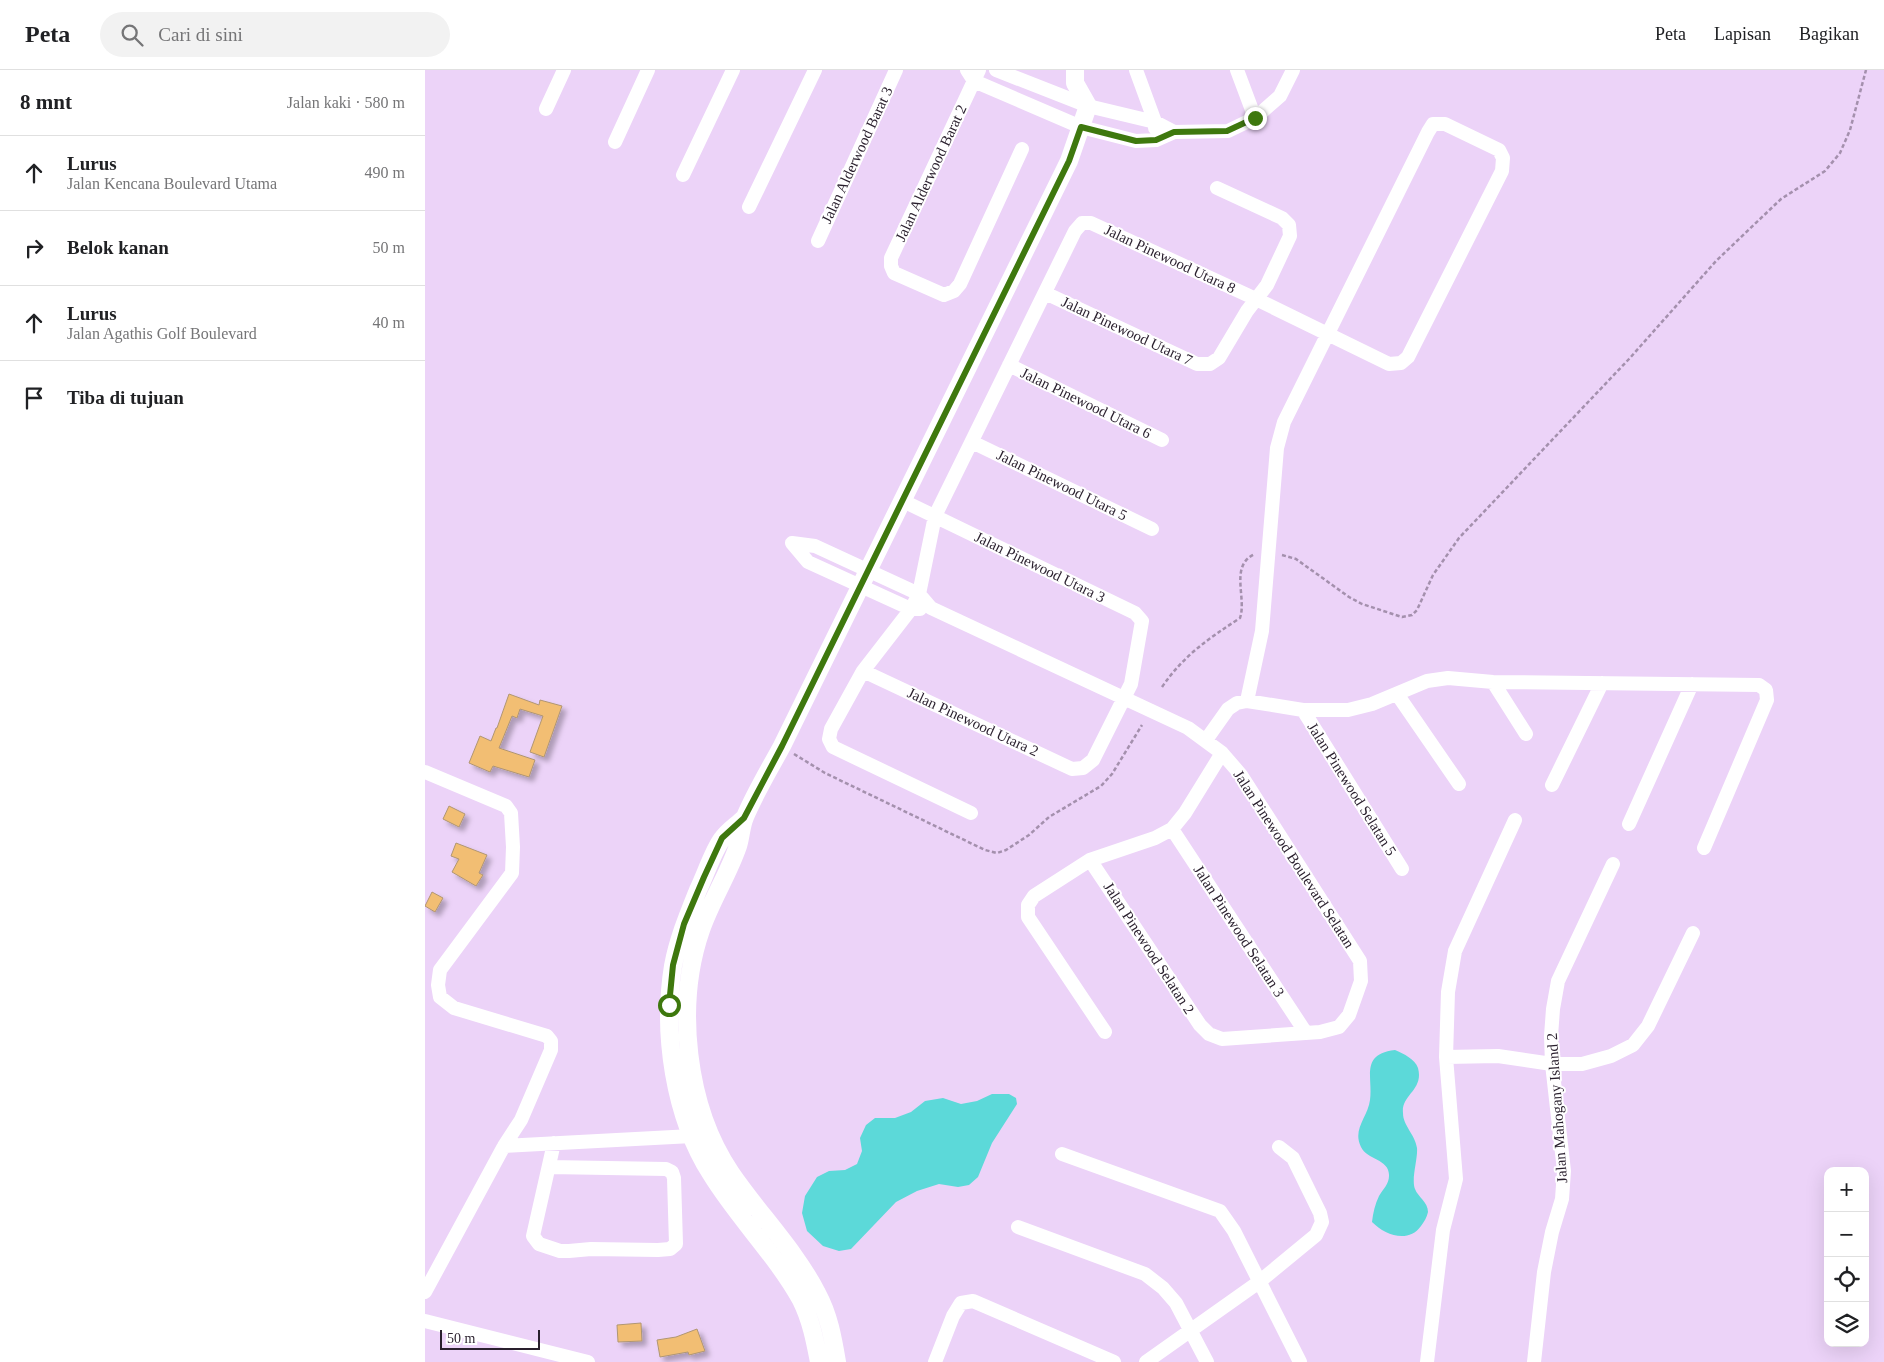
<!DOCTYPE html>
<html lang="id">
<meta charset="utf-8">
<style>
:root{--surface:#fff;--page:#f2f2f2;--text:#202124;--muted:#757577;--line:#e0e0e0}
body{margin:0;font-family:"Times New Roman",serif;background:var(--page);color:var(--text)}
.controls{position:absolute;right:15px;bottom:15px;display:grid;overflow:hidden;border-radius:10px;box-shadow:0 5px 20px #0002}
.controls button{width:45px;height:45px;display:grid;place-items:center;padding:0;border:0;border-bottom:1px solid var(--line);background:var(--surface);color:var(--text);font:25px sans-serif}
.scale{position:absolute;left:15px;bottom:12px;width:100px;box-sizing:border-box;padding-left:5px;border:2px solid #291f2d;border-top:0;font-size:14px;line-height:18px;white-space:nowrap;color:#291f2d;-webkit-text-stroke:4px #fff;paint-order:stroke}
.stop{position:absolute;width:15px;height:15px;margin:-11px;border:4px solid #3e780e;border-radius:50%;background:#fff}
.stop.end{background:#3e780e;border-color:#fff;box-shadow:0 1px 5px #0008}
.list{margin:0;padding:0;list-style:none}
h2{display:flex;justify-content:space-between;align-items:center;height:65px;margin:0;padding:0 20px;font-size:21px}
h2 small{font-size:16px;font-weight:400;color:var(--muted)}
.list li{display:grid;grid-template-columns:32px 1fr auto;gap:15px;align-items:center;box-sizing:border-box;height:75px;padding:0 20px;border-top:1px solid var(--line)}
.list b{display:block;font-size:19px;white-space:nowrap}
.list p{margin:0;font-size:16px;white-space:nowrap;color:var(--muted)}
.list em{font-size:16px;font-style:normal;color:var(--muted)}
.icon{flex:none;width:28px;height:28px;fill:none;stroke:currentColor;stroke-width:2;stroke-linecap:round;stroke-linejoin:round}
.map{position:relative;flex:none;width:1459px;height:1292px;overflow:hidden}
header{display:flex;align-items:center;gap:30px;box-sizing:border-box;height:70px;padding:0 25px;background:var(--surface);border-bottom:1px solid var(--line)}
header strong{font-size:24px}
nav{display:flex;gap:28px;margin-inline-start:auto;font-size:18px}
.search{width:350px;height:45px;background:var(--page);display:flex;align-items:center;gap:12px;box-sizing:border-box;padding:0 18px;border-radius:28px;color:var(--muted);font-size:19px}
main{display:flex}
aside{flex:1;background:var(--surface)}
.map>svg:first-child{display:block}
</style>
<header>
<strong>Peta</strong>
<div class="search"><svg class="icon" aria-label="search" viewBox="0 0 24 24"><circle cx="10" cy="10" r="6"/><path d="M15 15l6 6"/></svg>Cari di sini</div>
<nav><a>Peta</a><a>Lapisan</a><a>Bagikan</a></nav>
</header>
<main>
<aside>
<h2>8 mnt<small>Jalan kaki · 580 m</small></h2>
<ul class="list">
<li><svg class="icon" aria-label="ahead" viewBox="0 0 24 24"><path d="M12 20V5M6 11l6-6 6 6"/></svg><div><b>Lurus</b><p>Jalan Kencana Boulevard Utama</p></div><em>490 m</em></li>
<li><svg class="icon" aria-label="right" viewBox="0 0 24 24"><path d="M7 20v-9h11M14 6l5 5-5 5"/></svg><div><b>Belok kanan</b></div><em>50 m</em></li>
<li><svg class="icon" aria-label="ahead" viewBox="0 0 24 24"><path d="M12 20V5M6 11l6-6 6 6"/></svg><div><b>Lurus</b><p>Jalan Agathis Golf Boulevard</p></div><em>40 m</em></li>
<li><svg class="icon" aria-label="arrive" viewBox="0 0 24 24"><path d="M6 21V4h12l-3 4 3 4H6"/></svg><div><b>Tiba di tujuan</b></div></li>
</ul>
</aside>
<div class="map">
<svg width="1459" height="1292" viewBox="0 0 1459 1292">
<defs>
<filter id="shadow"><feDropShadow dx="4.5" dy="4.5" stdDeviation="2.5" flood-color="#0004"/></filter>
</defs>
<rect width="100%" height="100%" fill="#ecd3f8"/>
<path fill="#5cd9d9" d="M970,980C979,984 990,989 993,998C999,1020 976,1025 978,1043C978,1056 990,1064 992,1078C993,1089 986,1109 990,1119C993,1127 1003,1132 1003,1142C1002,1147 999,1152 996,1156C983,1174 960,1165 947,1152C948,1143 950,1134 954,1126C958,1119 964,1114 964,1106C965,1089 942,1090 936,1077C927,1059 943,1047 945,1030C948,1007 935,984 970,980Z
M567,1024H584L591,1028L592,1034L567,1073L553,1107L544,1115L533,1117L514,1114L492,1121L471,1132L426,1179L414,1181L398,1176L382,1161L377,1143L380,1126L392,1107L404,1101L420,1100L432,1094L437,1081L435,1068L441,1055L450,1048H470L486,1042L500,1031L518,1028L536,1034L552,1031Z"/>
<path fill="#f2be73" stroke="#b09673" filter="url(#shadow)" d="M84,624L114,635L115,630L137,636L119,687L105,682L118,646L95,639L92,648L87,646L74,678L110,690L104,707L68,696L65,702L44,693L55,666L66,671L71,658H72Z
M24,736L40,744L34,757L18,749Z
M31,773L62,785L54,803L58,805L51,816L27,802L34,789L26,786Z
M7,822L18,828L10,842L0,836Z
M216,1253L217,1271L193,1272L192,1255Z
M272,1259L280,1281L264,1285L263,1282L235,1287L232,1270L251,1267Z"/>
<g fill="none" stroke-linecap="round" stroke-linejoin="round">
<path stroke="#a490ad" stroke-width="2.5" stroke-dasharray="4 2.5" stroke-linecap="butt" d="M857,485L871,489L924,527L937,534L977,547L987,545L992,540L1008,505L1034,468L1204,289L1291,191L1356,129L1400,101L1415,83L1425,60L1441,0
M737,617C759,585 783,569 815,548C822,528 804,495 830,484
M369,684L400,703L560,780L572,783L581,780L604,765L624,747L676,716L687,704L717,655"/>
<path stroke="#fff" stroke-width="14" d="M542,0L549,11L656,57L711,71L731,70L749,62L803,61L830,48L855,26L868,0
M554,0L466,188V196L469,203L519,225L529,221L535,214L597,79
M571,0L663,36L730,52L749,62
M711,0L730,52V58
M812,0L830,48
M121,39L139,0
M190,72L223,0
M258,105L308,0
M324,137L390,0
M393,171L471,0
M620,223L772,294H785L794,288L822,241L842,215L865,166L864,155L857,148L792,118
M584,295L737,370
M547,372L727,459
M367,473L390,476L494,524L506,538L763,658L797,683L816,705L935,891L936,911L924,945L914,957L895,962L797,969L784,964L775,955L665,790
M367,473L383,492L486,539H495
M438,601L647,699L658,698L668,690L706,614L717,551L710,543L476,430
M1068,612L1101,664
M972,624L1034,714
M878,640L977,799
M781,670L803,639L812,633L822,631L878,640H923L947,634L1002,611L1023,608L1068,612L1334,615L1341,620L1342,630L1279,778
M0,702L81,736L86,743L88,777L87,803L15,900L13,915L15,927L29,938L122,966L126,971V980L96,1050L79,1076L0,1222
M1127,715L1177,613
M546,743L408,677L404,669L406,659L438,601L486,539L494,524L510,446L650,161L657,153H666L831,229L964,294L976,293L983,287L1077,101L1078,88L1074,80L1020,54H1008L1003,62L859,352L852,378L837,561L822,631
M1204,754L1267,614
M747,759L881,963
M680,962L603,847V835L609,826L665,790L730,768L747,759L760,743L797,683
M1021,987L1073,986L1127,994H1157L1186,986L1208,975L1223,956L1268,863
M79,1076L267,1066
M637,1084L795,1141L809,1161L875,1292
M124,1097L241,1099L247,1102L249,1108L251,1174L245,1179L233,1180L166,1179L144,1181H135L114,1174L108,1166L129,1073
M593,1157L720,1204L738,1218L751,1233L782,1292
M0,1251L163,1292
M510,1292L528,1246L536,1233L548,1231L689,1292
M721,1292L834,1212L891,1165L897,1152L895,1143L868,1088L854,1077
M1002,1292L1018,1160L1031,1109L1021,987L1023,922L1030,881L1090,750
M1109,1292L1119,1202L1127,1162L1137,1129L1139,1101L1127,994L1126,966L1128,939L1133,911L1188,794"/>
<path stroke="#fff" stroke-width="18" d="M319,748C312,755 302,761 297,769C288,781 280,806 273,820C263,845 253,869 248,896C237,963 249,1046 286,1104C313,1148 351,1185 376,1230C386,1250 390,1271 394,1292
M412,1292C408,1268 404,1245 392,1223C370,1180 334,1144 306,1103C261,1037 250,935 276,860C286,831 303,805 313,776C316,767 316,756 320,747C330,723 344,700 357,676L644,91L663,36L650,13V0"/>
</g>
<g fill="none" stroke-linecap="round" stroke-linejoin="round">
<path stroke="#3e780e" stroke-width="6" d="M244,935L248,895L259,854L279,807L297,768L319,748L357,676L644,91L656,57L711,71L731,70L749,62L802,61L830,48"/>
</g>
<g text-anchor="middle" stroke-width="4" stroke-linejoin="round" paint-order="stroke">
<g font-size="15" fill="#291f2d" stroke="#fff">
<text transform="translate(432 85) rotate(-65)" y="5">Jalan Alderwood Barat 3</text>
<text transform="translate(506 103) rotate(-65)" y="5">Jalan Alderwood Barat 2</text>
<text transform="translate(745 189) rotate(25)" y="5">Jalan Pinewood Utara 8</text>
<text transform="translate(702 261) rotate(25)" y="5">Jalan Pinewood Utara 7</text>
<text transform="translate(661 333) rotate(26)" y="5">Jalan Pinewood Utara 6</text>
<text transform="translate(637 415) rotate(26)" y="5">Jalan Pinewood Utara 5</text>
<text transform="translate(615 497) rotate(26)" y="5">Jalan Pinewood Utara 3</text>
<text transform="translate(548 652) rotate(25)" y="5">Jalan Pinewood Utara 2</text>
<text transform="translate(927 719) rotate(58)" y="5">Jalan Pinewood Selatan 5</text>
<text transform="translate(869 789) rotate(57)" y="5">Jalan Pinewood Boulevard Selatan</text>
<text transform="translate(814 861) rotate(57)" y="5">Jalan Pinewood Selatan 3</text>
<text transform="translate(724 878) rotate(57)" y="5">Jalan Pinewood Selatan 2</text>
<text transform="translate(1132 1038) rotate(-94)" y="5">Jalan Mahogany Island 2</text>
</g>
</g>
</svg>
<div class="controls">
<button>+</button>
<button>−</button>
<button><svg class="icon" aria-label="locate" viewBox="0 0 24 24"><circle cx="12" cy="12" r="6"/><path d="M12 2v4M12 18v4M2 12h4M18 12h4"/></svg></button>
<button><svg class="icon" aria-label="layers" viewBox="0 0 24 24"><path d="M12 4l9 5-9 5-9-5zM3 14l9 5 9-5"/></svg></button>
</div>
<div class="scale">50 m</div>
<div class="stop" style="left:244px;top:935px"></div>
<div class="stop end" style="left:830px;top:48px"></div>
</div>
</main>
